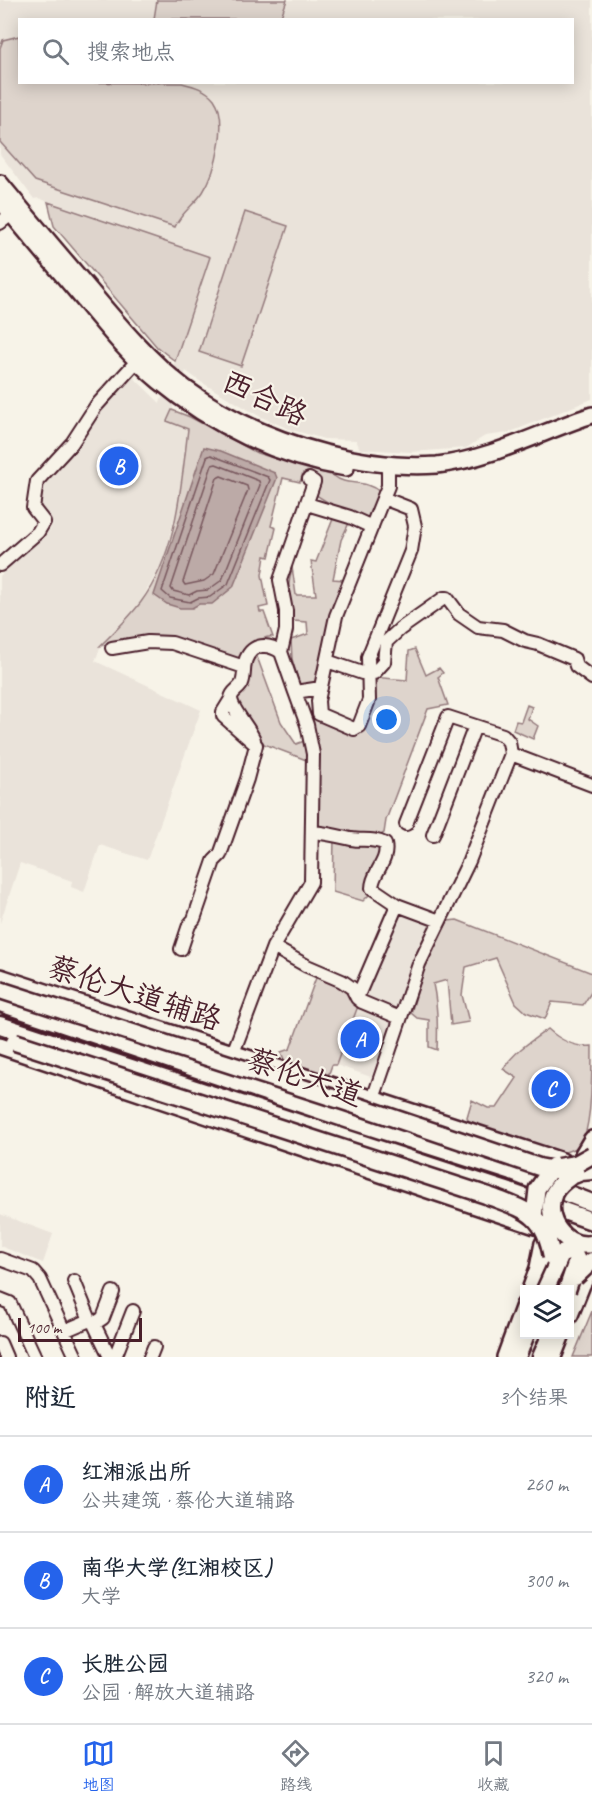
<!DOCTYPE html>
<html lang="zh">
<meta charset="utf-8">
<style>
:root{--surface:#fff;--page:#f6f6f7;--text:#1f2937;--muted:#747a83;--line:#e0e1e3;--accent:#2563eb}
body{margin:0;font-family:Caveat,"LXGW WenKai TC",sans-serif;background:var(--page);color:var(--text)}
.controls{position:absolute;right:18px;bottom:18px;display:grid;overflow:hidden;border-radius:0px;box-shadow:0 3px 15px #0003}
.controls button{width:54px;height:54px;display:grid;place-items:center;padding:0;border:0;border-bottom:2px solid var(--line);background:var(--surface);color:var(--text);font:30px sans-serif}
.scale{position:absolute;left:18px;bottom:15px;width:124px;box-sizing:border-box;padding-left:6px;border:3px solid #4a1f2b;border-top:0;font-size:16px;line-height:21px;white-space:nowrap;color:#4a1f2b;-webkit-text-stroke:4px #f7f3e8;paint-order:stroke}
.you{position:absolute;left:387px;top:720px;width:21px;height:21px;margin:-15px;border:4px solid #fff;border-radius:50%;background:#1a73e8;box-shadow:0 0 0 9px #1a73e833}
.badge{display:grid;place-items:center;width:39px;height:39px;border-radius:50%;background:var(--accent);color:#fff;font-size:20px;font-weight:700}
.pin{position:absolute;translate:-50% -50%;border:3px solid #fff;box-shadow:0 2px 6px #0006}
.list{margin:0;padding:0;list-style:none}
h2{display:flex;justify-content:space-between;align-items:center;height:78px;margin:0;padding:0 24px;font-size:26px}
h2 small{font-size:20px;font-weight:400;color:var(--muted)}
.list li{display:grid;grid-template-columns:39px 1fr auto;gap:18px;align-items:center;box-sizing:border-box;height:96px;padding:0 24px;border-top:2px solid var(--line)}
.list b{display:block;font-size:22px;white-space:nowrap}
.list p{margin:0;font-size:20px;white-space:nowrap;color:var(--muted)}
.list em{font-size:20px;font-style:normal;color:var(--muted)}
.icon{flex:none;width:33px;height:33px;fill:none;stroke:currentColor;stroke-width:2;stroke-linecap:round;stroke-linejoin:round}
.map{position:relative;flex:none;width:592px;height:1357px;overflow:hidden}
.search{position:absolute;background:var(--surface);box-shadow:0 3px 15px #0003;left:18px;right:18px;top:18px;height:66px;display:flex;align-items:center;gap:15px;box-sizing:border-box;padding:0 21px;border-radius:0px;color:var(--muted);font-size:22px}
.sheet{height:366px;background:var(--surface)}
nav{display:flex;justify-content:space-around;align-items:center;box-sizing:border-box;height:84px;border-top:2px solid var(--line);background:var(--surface);font-size:16px;color:var(--muted)}
nav a{display:grid;justify-items:center;gap:3px}
nav .on{color:var(--accent)}
.map>svg:first-child{display:block}
</style>
<div class="map">
<svg width="592" height="1357" viewBox="0 0 592 1357">
<rect width="100%" height="100%" fill="#f7f3e8"/>
<filter id="ink" filterUnits="userSpaceOnUse"><feTurbulence type="fractalNoise" baseFrequency=".0167" numOctaves="2"/><feDisplacementMap in="SourceGraphic" scale="12" xChannelSelector="R" yChannelSelector="G"/><feConvolveMatrix kernelMatrix="1 2 1 2 8 2 1 2 1" color-interpolation-filters="sRGB"/></filter>
<g filter="url(#ink)">
<path fill="#eae3da" fill-rule="evenodd" d="M0,0H592V399L508,433L485,436L466,448L411,452L360,449L356,440L324,439L289,429L259,416L201,382L186,371L168,421L188,429L180,494L165,557L141,601L101,646L95,661L201,710L147,860L100,845L84,892L71,887L72,881L20,863L0,923V576L49,531L53,524L36,506L40,484L129,373L160,403L175,361L157,347L54,226L48,202L39,198L34,199L0,154ZM20,20H572V82H20Z
M398,912L432,927L396,1012L362,998Z
M358,1006L393,1022L371,1077L336,1065Z
M0,1214L53,1234L43,1263L0,1246Z"/>
<path fill="#ded4cc" stroke="#947a7c" stroke-width="1.5" d="M157,0H287L280,19H154Z
M19,36L20,82L182,83C194,86 206,89 214,99C229,120 216,172 203,192C195,204 180,214 175,227L35,181L0,142V48L3,40Z
M48,202L210,257L175,361L157,347L54,226Z
M245,212L288,226L241,366L199,352Z
M172,410L190,417L257,453L334,476C347,487 364,478 380,492L369,521L332,505L316,495L321,479L303,473L300,482L283,478L271,526L276,528L269,557L265,556L262,575L268,606L259,608L260,612H264L273,637C260,635 247,651 241,661L148,638L100,646C114,632 129,618 141,602C177,553 181,487 188,429L167,421Z
M333,519L349,523L341,540L333,579L345,580L318,682L300,686L292,659L291,640L308,634L307,622L293,621C285,604 288,584 292,567L296,595H316L311,561L316,562Z
M415,649L426,675L439,668L443,673L438,677L448,705L428,709L386,820L384,833L376,838L320,828L317,825L312,718L321,717L360,731L372,709V677L407,680L409,651Z
M255,650L265,651L256,654L281,722L296,744L307,740L309,761L264,744L235,704V693Z
M527,705L532,707L528,719L538,726L533,739L513,730L516,721L521,722Z
M334,837L378,845L382,850L368,890L369,895L363,901L333,892Z
M457,920L592,973V991L583,1005L552,1002L545,1019L526,1012L516,1003L496,958L466,967L462,995L469,1022L451,1025L447,980L433,984C438,1006 438,1028 437,1050L429,1047V1020L417,1018L411,1013L425,965L448,921Z
M317,975L343,989L358,1006L336,1065H332L327,1079L289,1065L285,1062L281,1052L290,1049Z
M548,1029C560,1040 576,1048 592,1046C592,1075 592,1117 583,1142C578,1148 569,1151 562,1153L469,1124L467,1117L472,1100L488,1108H497L517,1078L503,1069C515,1051 531,1041 548,1029Z
M592,1311V1357H573Z"/>
<path fill="#bcaaa7" stroke="#8e7275" stroke-width="1.5" d="M204,447L221,451L275,473L277,478L233,587L212,604H199L192,608H180L167,604L154,595Z"/>
<g fill="none" stroke-linecap="round" stroke-linejoin="round">
<path stroke="#78575d" stroke-width="1.5" d="M211,455L268,477L270,480L228,584L210,597L198,598L190,602L170,598L162,591L202,472L207,457Z
M216,464L259,481L260,485L222,580L208,590L197,591L189,595L173,591L171,588L212,465Z
M221,476L247,486L248,490L214,574L204,581L185,585L183,582L217,478Z"/>
<defs>
<path id="minor" d="M0,223L18,209
M383,498L411,509L415,526L411,551L368,657L369,700L359,726L354,729L319,714L318,701L336,616L388,486V464
M307,504L350,517L372,527
M0,565L38,532L44,522L33,508L37,481L72,443L96,406L137,361
M112,648L148,642L172,643L244,667
M327,661L362,673H374L384,662L386,642L400,629L444,598H447L459,614L478,627L503,630L525,641L538,644L574,659L576,666L592,678
M295,692L281,652L286,630V611L280,580L314,482L309,479
M254,740C250,728 231,709 231,698C232,691 240,689 242,683C245,676 243,667 246,659C253,643 268,643 281,652
M406,824L448,717L503,735L509,742L511,754
M312,832C326,833 338,836 351,839C363,841 374,838 385,844C389,862 372,872 372,888L397,905L440,921
M433,835L475,726
M273,947L307,966L342,981L352,988L357,998L362,1002L400,1018
M181,949L189,925L194,919L214,861L220,855L247,779L256,745L223,716V712L231,699
M357,998L397,905
M233,1053L273,947L311,882L313,754L307,725L295,692L321,688
M373,1099L419,964L469,861L511,754L592,785
M0,1259L33,1271L40,1279L76,1357
M74,1281L90,1320
M0,1299L10,1303L35,1357
M94,1324L103,1318L113,1292
M64,1331L90,1320L94,1324L110,1357
M0,1343L6,1357
M115,1357L133,1311
M150,1357L154,1347"/>
<path id="major" d="M0,183C28,217 56,250 85,284C116,321 147,359 185,388C227,419 275,440 325,453C361,462 399,468 437,465C491,459 541,432 592,415
M0,200C27,233 54,265 82,298C106,327 130,357 159,381C212,425 278,457 346,468
M0,977L562,1161
M0,1046L535,1226
M583,1154L592,1139
M530,1290L538,1268L543,1243
M570,1315L582,1285L591,1268
M505,1357L524,1305
M553,1357L562,1334"/>
<path id="highway" d="M0,1003L355,1122L512,1172L592,1203
M0,1025L504,1190L592,1221
M571,1176L581,1172L592,1171
M517,1357L526,1334
M541,1357L551,1334"/>
</defs>
<use href="#minor" stroke="#4a1f2b" stroke-width="16"/>
<use href="#major" stroke="#4a1f2b" stroke-width="20"/>
<use href="#highway" stroke="#4a1f2b" stroke-width="21"/>
<use href="#minor" stroke="#f7f3e8" stroke-width="12"/>
<use href="#major" stroke="#f7f3e8" stroke-width="15"/>
<use href="#highway" stroke="#f7f3e8" stroke-width="16"/>
<defs>
<path id="major-bridge" d="M534,1217L537,1189L553,1166"/>
<path id="highway-bridge" d="M0,990L346,1102L539,1167L576,1174
M15,1042L486,1195C525,1210 544,1212 552,1257
M558,1167L576,1164L592,1155
M571,1176C564,1181 558,1185 554,1193C543,1218 564,1249 592,1244
M575,1277L592,1261
M545,1290L561,1255L564,1252C571,1252 575,1253 577,1261L567,1290"/>
</defs>
<use href="#major-bridge" stroke="#4a1f2b" stroke-width="20" stroke-linecap="butt"/>
<use href="#highway-bridge" stroke="#4a1f2b" stroke-width="21" stroke-linecap="butt"/>
<use href="#major-bridge" stroke="#f7f3e8" stroke-width="15"/>
<use href="#highway-bridge" stroke="#f7f3e8" stroke-width="16"/>
</g>
</g>
<g text-anchor="middle" stroke-width="4.5" stroke-linejoin="round" paint-order="stroke">
<g font-size="30" fill="#4a1f2b" stroke="#f7f3e8">
<text transform="translate(265 398) rotate(25)" y="10">西合路</text>
<text transform="translate(135 993) rotate(18)" y="10">蔡伦大道辅路</text>
<text transform="translate(305 1077) rotate(19)" y="10">蔡伦大道</text>
</g>
</g>
</svg>
<div class="controls">
<button><svg class="icon" aria-label="layers" viewBox="0 0 24 24"><path d="M12 4l9 5-9 5-9-5zM3 14l9 5 9-5"/></svg></button>
</div>
<div class="scale">100 m</div>
<div class="you"></div>
<div class="pin badge" style="left:360px;top:1039px">A</div>
<div class="pin badge" style="left:119px;top:466px">B</div>
<div class="pin badge" style="left:551px;top:1089px">C</div>
<div class="search"><svg class="icon" aria-label="search" viewBox="0 0 24 24"><circle cx="10" cy="10" r="6"/><path d="M15 15l6 6"/></svg>搜索地点</div>
</div>
<section class="sheet">
<h2>附近<small>3个结果</small></h2>
<ul class="list">
<li><span class="badge">A</span><div><b>红湘派出所</b><p>公共建筑 · 蔡伦大道辅路</p></div><em>260 m</em></li>
<li><span class="badge">B</span><div><b>南华大学(红湘校区)</b><p>大学</p></div><em>300 m</em></li>
<li><span class="badge">C</span><div><b>长胜公园</b><p>公园 · 解放大道辅路</p></div><em>320 m</em></li>
</ul>
</section>
<nav>
<a class="on"><svg class="icon" aria-label="map" viewBox="0 0 24 24"><path d="M3 6l6-2 6 2 6-2v14l-6 2-6-2-6 2zM9 4v14M15 6v14"/></svg>地图</a>
<a><svg class="icon" aria-label="directions" viewBox="0 0 24 24"><path d="M12 3l9 9-9 9-9-9zM9 14v-3h6M13 9l2 2-2 2"/></svg>路线</a>
<a><svg class="icon" aria-label="saved" viewBox="0 0 24 24"><path d="M7 4h10v16l-5-4-5 4z"/></svg>收藏</a>
</nav>
